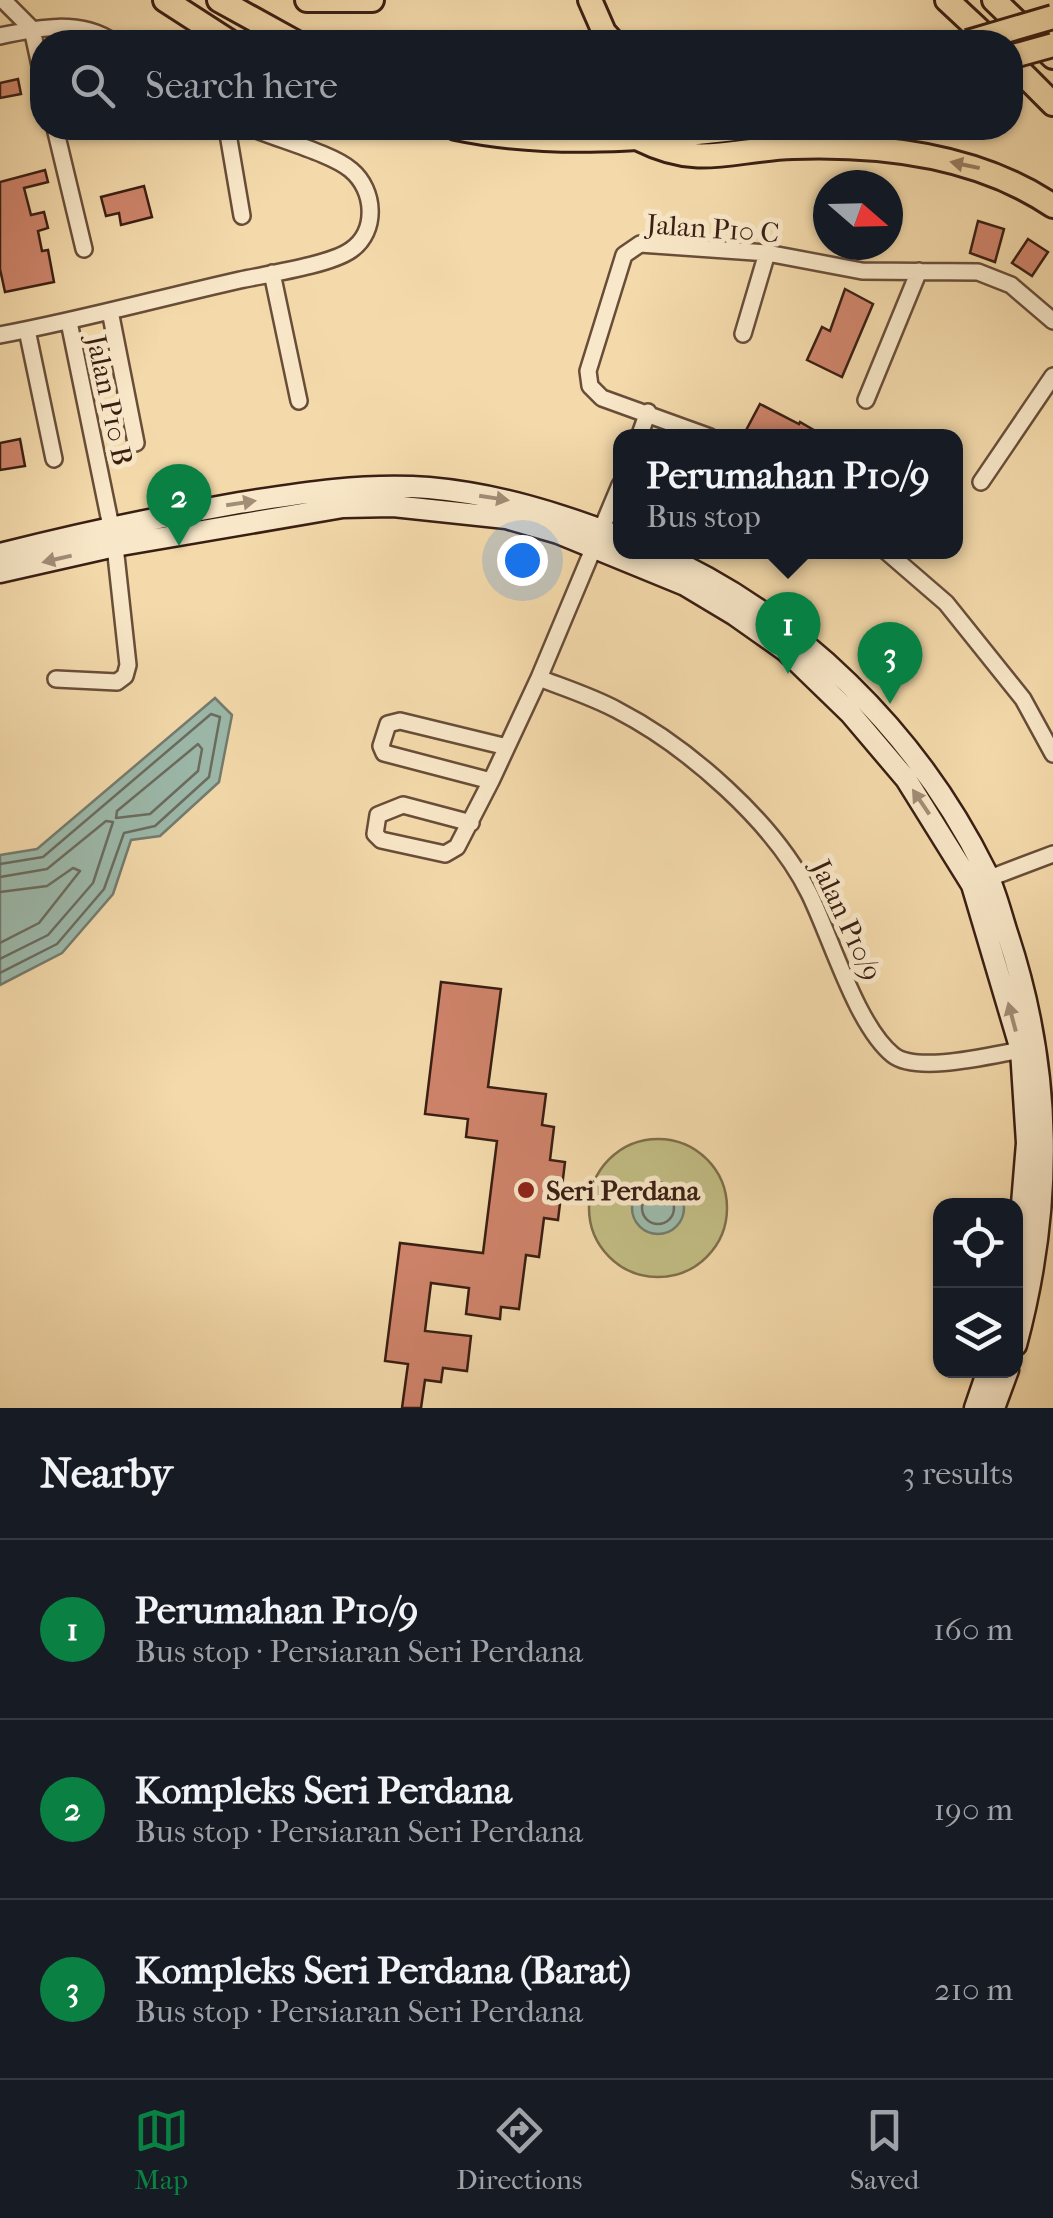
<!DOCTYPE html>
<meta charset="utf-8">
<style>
:root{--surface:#171b24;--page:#242831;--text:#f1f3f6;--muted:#9ea1a6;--line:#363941;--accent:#0b8043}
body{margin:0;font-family:"IM FELL French Canon",serif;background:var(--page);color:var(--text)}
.controls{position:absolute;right:30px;bottom:30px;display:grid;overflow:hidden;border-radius:20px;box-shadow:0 2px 8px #0004}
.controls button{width:90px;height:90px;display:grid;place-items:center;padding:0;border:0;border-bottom:2px solid var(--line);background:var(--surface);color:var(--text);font:50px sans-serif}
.compass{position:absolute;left:813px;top:170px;width:90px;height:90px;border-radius:50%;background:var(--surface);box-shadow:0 2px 8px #0004;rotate:110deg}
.you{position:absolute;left:522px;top:560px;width:35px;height:35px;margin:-25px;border:8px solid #fff;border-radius:50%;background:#1a73e8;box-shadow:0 0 0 15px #1a73e833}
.badge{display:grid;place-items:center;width:65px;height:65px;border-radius:50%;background:var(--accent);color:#fff;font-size:32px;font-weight:700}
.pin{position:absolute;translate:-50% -82px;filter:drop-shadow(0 2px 5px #0008)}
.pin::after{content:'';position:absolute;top:52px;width:35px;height:30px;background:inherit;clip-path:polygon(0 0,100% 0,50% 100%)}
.popup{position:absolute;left:613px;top:429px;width:350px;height:130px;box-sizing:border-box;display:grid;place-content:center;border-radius:20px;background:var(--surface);filter:drop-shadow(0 2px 8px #0005);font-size:32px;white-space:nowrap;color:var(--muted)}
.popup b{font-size:38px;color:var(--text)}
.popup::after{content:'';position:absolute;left:50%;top:100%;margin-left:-20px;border:20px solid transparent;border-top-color:var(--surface)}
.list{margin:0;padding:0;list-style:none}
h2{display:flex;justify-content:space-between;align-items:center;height:130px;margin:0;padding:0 40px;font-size:42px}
h2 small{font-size:32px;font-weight:400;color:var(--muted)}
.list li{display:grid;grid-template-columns:65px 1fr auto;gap:30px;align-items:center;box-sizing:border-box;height:180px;padding:0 40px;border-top:2px solid var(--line)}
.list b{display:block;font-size:38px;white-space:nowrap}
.list p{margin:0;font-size:32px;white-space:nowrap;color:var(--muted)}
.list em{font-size:32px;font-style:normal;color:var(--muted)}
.icon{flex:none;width:55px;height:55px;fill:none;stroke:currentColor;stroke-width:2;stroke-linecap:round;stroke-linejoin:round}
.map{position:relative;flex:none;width:1053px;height:1408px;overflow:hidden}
.search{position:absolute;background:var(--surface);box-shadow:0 2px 8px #0004;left:30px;right:30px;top:30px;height:110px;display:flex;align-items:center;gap:25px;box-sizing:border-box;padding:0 35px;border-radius:40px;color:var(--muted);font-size:38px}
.sheet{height:670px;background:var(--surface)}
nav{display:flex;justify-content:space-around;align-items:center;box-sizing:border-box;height:140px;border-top:2px solid var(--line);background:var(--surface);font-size:28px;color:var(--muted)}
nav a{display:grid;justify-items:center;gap:5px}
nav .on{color:var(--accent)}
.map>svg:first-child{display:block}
</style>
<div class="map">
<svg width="1053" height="1408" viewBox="0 0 1053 1408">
<rect width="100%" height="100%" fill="#f4daab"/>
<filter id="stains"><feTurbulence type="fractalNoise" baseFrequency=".002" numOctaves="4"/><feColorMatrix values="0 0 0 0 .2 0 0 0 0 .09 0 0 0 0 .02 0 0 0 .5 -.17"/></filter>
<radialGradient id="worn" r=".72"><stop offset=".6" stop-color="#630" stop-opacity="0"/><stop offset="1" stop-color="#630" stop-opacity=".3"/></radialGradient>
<path fill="#c2bd84" stroke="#7e6e4c" stroke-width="2.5" d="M589 1208a69 69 0 1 1 138 0a69 69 0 1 1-138 0Z"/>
<path fill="#9cbaac" stroke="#747c6f" stroke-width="2.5" d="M215,698L232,715L219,782L160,836L131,840L113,894L62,953L0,985V855L37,849Z
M632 1208a26 26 0 1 1 52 0a26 26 0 1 1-52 0Z"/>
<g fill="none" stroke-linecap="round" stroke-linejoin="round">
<path stroke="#6a6c60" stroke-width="2.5" d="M198,744L202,749L198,771L150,814L116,818L117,811Z
M0,864L43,857L211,714L220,717L209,777L155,826L124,833L104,889L57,944L0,973
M0,877L47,869L106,821L113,822L93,883L48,935L0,959
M0,892L47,886L73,868L80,871L39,923L0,943
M642 1208a16 16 0 1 1 32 0a16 16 0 1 1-32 0Z"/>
</g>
<path fill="#cf846b" stroke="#391e13" stroke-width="2.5" d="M18,79L21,94L0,98V83Z
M45,170L48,182L24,188L31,215L44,212L48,228L38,231L42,251L48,250L54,282L5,292L0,269V182Z
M144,186L152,217L121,225L119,213L106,216L101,197Z
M978,221L1004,229L995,262L970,253Z
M1028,239L1048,252L1032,276L1012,263Z
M845,289L873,304L842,377L807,360L822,327L830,331Z
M760,404L799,424L800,422L824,436H743Z
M20,439L25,466L0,470V443Z
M441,982L501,989L488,1087L546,1094L542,1125L554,1127L550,1160L565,1162L558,1220L544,1218L539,1257L526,1255L519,1309L501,1307L500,1319L466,1314L469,1288L431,1283L425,1331L471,1336L467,1371L443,1368L441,1382L425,1380L421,1408H402L408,1364L385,1361L400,1243L483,1253L497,1141L466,1137L468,1119L425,1114Z"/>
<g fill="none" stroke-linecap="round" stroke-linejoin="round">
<defs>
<path id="street" d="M3,0L32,29L42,75
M0,36C37,28 80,19 113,42
M55,128L84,249
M227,128L242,216
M272,273L299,401
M110,311L136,443
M27,330L54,459
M743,334L767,253
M0,335C81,320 160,298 240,280C268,274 330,265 351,250C378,231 375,190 351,170C333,154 277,139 252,128
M866,400L919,271
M639,437L648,412
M710,437L602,398L590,386L588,371L624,255L640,244L767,253L862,271L978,272L1011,285L1053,321
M981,482L1053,376
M887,552L946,603L1023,699L1053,754
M539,678C565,688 593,697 617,710C687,746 774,822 809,893C831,937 856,1025 893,1055C917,1074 992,1055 1021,1050
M56,679L117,682L125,676L128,665L115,546L69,322
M491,781L384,753L381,746L388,724L400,721L507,747
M471,823L403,805L378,815L375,834L381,840L445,854L457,847L491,781L539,678L620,485
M982,881L1053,854"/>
<path id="secondary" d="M655,552C798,615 917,732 986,872C996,892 1001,915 1008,936C1053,1073 1053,1207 1016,1345
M0,554C79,534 159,517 239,503C302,493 365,483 429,488C496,494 558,513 620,537
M0,572L115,546L343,507L393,506L506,518L558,533L685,585L735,615L786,651L850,713L906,779L972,885L1021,1050L1027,1143L1016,1277
M975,1408L988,1370
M994,1408L1008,1370"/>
<path id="primary" d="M165,0L230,42
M219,0L295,42
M307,0H372
M590,0L604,32L613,42
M947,0L992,42
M994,0L1053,57
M1010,61L1053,104
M456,128C551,148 648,139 743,128
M641,140C699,169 732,149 793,147C881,144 978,155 1053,206"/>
</defs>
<use href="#street" stroke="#684d39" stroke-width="20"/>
<use href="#secondary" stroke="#391e13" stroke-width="25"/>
<use href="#primary" stroke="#391e13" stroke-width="28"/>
<use href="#street" stroke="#f8e7c8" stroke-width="15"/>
<use href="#secondary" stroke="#f8e7c8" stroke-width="20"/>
<use href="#primary" stroke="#f4daab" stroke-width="22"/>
<defs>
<path id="primary-bridge" d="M968,42L1053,17
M1010,57L1053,45"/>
</defs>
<use href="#primary-bridge" stroke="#391e13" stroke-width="28" stroke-linecap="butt"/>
<use href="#primary-bridge" stroke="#f4daab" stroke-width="22"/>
</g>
<defs><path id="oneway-solid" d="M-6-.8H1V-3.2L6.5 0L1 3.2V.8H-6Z" transform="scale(2.5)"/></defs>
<use fill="#967c5f" href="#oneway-solid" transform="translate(965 165) rotate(-168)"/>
<g fill="#a28d77">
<use href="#oneway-solid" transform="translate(494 498) rotate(9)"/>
<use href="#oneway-solid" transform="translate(241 503) rotate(-9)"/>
<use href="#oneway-solid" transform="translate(57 559) rotate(167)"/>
<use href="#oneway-solid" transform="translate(921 802) rotate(-124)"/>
<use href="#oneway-solid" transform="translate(1012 1017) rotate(-105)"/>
</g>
<circle fill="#8f2418" stroke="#f8e7c8" stroke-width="4" cx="526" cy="1190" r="10"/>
<g text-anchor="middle" stroke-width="10" stroke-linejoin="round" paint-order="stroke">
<g font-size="28" fill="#391e13" stroke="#f8e7c8">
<text transform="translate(713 228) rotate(4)" y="10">Jalan P10 C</text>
<text transform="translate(110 400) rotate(78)" y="10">Jalan P10 B</text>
<text transform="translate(847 920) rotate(65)" y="10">Jalan P10/9</text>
</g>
<g font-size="28" font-weight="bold" fill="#391e13" stroke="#f8e7c8" text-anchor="start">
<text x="546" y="1200">Seri Perdana</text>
</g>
</g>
<rect width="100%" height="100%" filter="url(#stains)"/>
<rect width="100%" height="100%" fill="url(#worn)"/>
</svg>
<div class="controls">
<button><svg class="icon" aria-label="locate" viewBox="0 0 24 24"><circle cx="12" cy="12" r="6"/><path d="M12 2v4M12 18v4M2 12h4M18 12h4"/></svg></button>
<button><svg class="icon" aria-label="layers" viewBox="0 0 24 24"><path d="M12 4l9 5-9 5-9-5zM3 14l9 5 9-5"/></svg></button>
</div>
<svg class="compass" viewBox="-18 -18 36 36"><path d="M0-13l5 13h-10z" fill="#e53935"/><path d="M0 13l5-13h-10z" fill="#9ea1a6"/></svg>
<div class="you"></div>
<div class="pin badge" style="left:788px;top:674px">1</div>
<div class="popup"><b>Perumahan P10/9</b>Bus stop</div>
<div class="pin badge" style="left:179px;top:546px">2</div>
<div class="pin badge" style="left:890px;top:704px">3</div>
<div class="search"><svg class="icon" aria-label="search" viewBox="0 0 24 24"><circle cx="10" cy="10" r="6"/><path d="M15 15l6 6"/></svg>Search here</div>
</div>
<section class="sheet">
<h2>Nearby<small>3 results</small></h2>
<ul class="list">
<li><span class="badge">1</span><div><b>Perumahan P10/9</b><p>Bus stop · Persiaran Seri Perdana</p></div><em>160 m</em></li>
<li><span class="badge">2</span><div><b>Kompleks Seri Perdana</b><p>Bus stop · Persiaran Seri Perdana</p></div><em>190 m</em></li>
<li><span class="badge">3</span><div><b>Kompleks Seri Perdana (Barat)</b><p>Bus stop · Persiaran Seri Perdana</p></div><em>210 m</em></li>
</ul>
</section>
<nav>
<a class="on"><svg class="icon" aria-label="map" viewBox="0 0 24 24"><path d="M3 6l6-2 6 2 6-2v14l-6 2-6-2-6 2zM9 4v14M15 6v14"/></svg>Map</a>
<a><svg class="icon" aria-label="directions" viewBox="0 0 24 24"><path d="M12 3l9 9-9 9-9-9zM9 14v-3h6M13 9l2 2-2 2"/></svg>Directions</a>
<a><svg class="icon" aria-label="saved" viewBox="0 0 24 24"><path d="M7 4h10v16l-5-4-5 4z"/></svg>Saved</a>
</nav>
